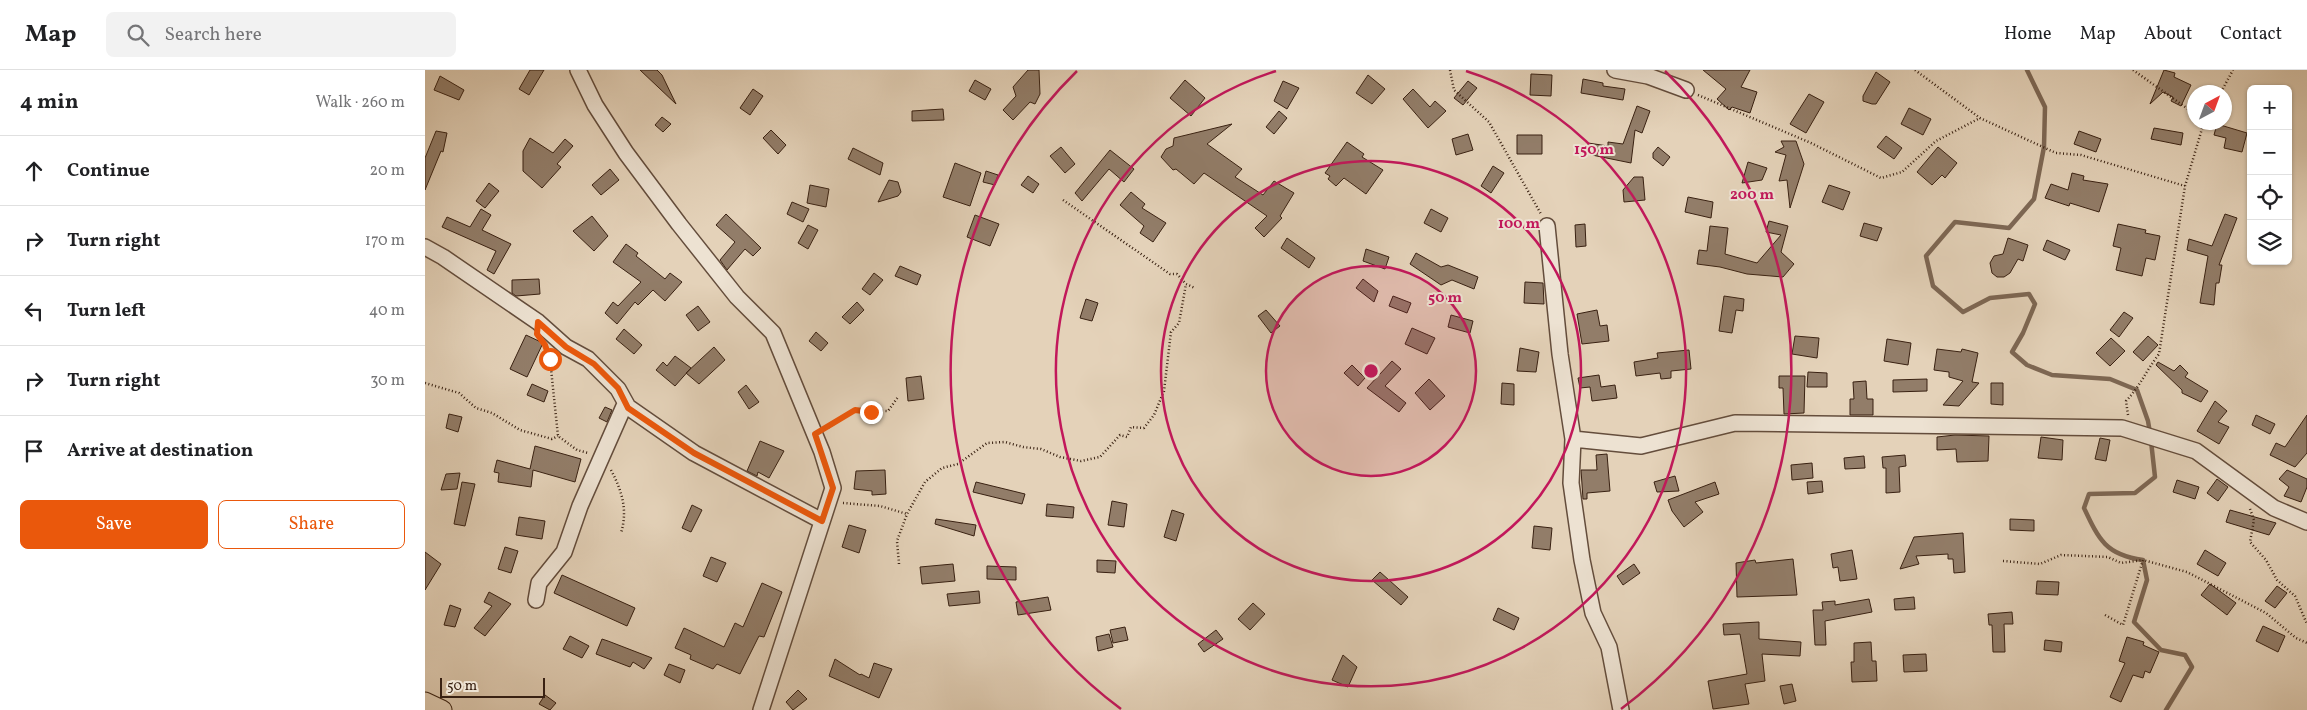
<!DOCTYPE html>
<meta charset="utf-8">
<style>
:root{--surface:#fff;--page:#f2f2f2;--text:#202124;--muted:#757577;--line:#e0e0e0;--accent:#ea580c}
body{margin:0;font-family:Vollkorn,serif;background:var(--page);color:var(--text)}
.controls{position:absolute;right:15px;top:15px;display:grid;overflow:hidden;border-radius:8px;box-shadow:0 1px 4px #0004}
.controls button{width:45px;height:45px;display:grid;place-items:center;padding:0;border:0;border-bottom:1px solid var(--line);background:var(--surface);color:var(--text);font:25px sans-serif}
.compass{position:absolute;left:1762px;top:15px;width:45px;height:45px;border-radius:50%;background:var(--surface);box-shadow:0 1px 4px #0004;rotate:41deg}
.scale{position:absolute;left:15px;bottom:12px;width:105px;box-sizing:border-box;padding-left:5px;border:2px solid #392112;border-top:0;font-size:14px;line-height:18px;white-space:nowrap;color:#392112;-webkit-text-stroke:4px #ede2d2;paint-order:stroke}
.stop{position:absolute;width:15px;height:15px;margin:-11px;border:4px solid #ea580c;border-radius:50%;background:#fff}
.stop.end{background:#ea580c;border-color:#fff;box-shadow:0 1px 5px #0008}
.list{margin:0;padding:0;list-style:none}
h2{display:flex;justify-content:space-between;align-items:center;height:65px;margin:0;padding:0 20px;font-size:21px}
h2 small{font-size:16px;font-weight:400;color:var(--muted)}
.list li{display:grid;grid-template-columns:32px 1fr auto;gap:15px;align-items:center;box-sizing:border-box;height:70px;padding:0 20px;border-top:1px solid var(--line)}
.list b{display:block;font-size:19px;white-space:nowrap}
.list em{font-size:16px;font-style:normal;color:var(--muted)}
.actions{display:flex;gap:10px;padding:15px 20px}
.actions a{flex:1;padding:11px 0;border:1px solid var(--accent);border-radius:8px;text-align:center;font-size:18px;color:var(--accent)}
.actions .main{background:var(--accent);color:#fff}
.icon{flex:none;width:28px;height:28px;fill:none;stroke:currentColor;stroke-width:2;stroke-linecap:round;stroke-linejoin:round}
.map{position:relative;flex:none;width:1882px;height:640px;overflow:hidden}
header{display:flex;align-items:center;gap:30px;box-sizing:border-box;height:70px;padding:0 25px;background:var(--surface);border-bottom:1px solid var(--line)}
header strong{font-size:24px}
nav{display:flex;gap:28px;margin-inline-start:auto;font-size:18px}
.search{width:350px;height:45px;background:var(--page);display:flex;align-items:center;gap:12px;box-sizing:border-box;padding:0 18px;border-radius:8px;color:var(--muted);font-size:19px}
main{display:flex}
aside{flex:1;background:var(--surface)}
.map>svg:first-child{display:block}
</style>
<header>
<strong>Map</strong>
<div class="search"><svg class="icon" aria-label="search" viewBox="0 0 24 24"><circle cx="10" cy="10" r="6"/><path d="M15 15l6 6"/></svg>Search here</div>
<nav><a>Home</a><a>Map</a><a>About</a><a>Contact</a></nav>
</header>
<main>
<aside>
<h2>4 min<small>Walk · 260 m</small></h2>
<ul class="list">
<li><svg class="icon" aria-label="ahead" viewBox="0 0 24 24"><path d="M12 20V5M6 11l6-6 6 6"/></svg><div><b>Continue</b></div><em>20 m</em></li>
<li><svg class="icon" aria-label="right" viewBox="0 0 24 24"><path d="M7 20v-9h11M14 6l5 5-5 5"/></svg><div><b>Turn right</b></div><em>170 m</em></li>
<li><svg class="icon" aria-label="left" viewBox="0 0 24 24"><path d="M17 20v-9H6M10 6l-5 5 5 5"/></svg><div><b>Turn left</b></div><em>40 m</em></li>
<li><svg class="icon" aria-label="right" viewBox="0 0 24 24"><path d="M7 20v-9h11M14 6l5 5-5 5"/></svg><div><b>Turn right</b></div><em>30 m</em></li>
<li><svg class="icon" aria-label="arrive" viewBox="0 0 24 24"><path d="M6 21V4h12l-3 4 3 4H6"/></svg><div><b>Arrive at destination</b></div></li>
</ul>
<div class="actions"><a class="main">Save</a><a>Share</a></div>
</aside>
<div class="map">
<svg width="1882" height="640" viewBox="0 0 1882 640">
<rect width="100%" height="100%" fill="#e4d2b9"/>
<filter id="stains"><feTurbulence type="fractalNoise" baseFrequency=".004" numOctaves="4"/><feColorMatrix values="0 0 0 0 .2 0 0 0 0 .09 0 0 0 0 .02 0 0 0 .5 -.17"/></filter>
<radialGradient id="worn" r=".72"><stop offset=".6" stop-color="#630" stop-opacity="0"/><stop offset="1" stop-color="#630" stop-opacity=".3"/></radialGradient>
<g fill="none" stroke-linecap="round" stroke-linejoin="round">
<path stroke="#7d6754" stroke-width="4.5" d="M1602,0L1620,37L1619,77L1609,129L1584,158L1530,152L1501,186L1508,216L1538,242L1565,228L1604,224L1610,234L1598,263L1587,282L1602,295L1627,305L1685,309L1712,320L1723,351L1725,363
M1726,371L1730,407L1710,423L1664,424L1659,438C1674,470 1681,485 1718,490L1722,510L1709,552L1736,580L1760,585L1767,597L1741,640"/>
</g>
<path fill="#927d69" stroke="#392112" d="M105,0H119L104,25L94,19Z
M215,0H232L237,5L251,34Z
M603,0H614L615,24L610,34L605,32L588,50L578,40L591,26L588,17Z
M1278,0H1325L1316,17L1332,22L1325,43L1307,37L1304,40L1292,29L1301,19Z
M1739,0L1750,3L1749,7L1766,15L1756,36L1746,31L1748,27L1738,22L1725,34Z
M1451,2L1465,12L1451,34H1447L1438,31V26Z
M1106,4L1127,5L1126,26L1105,25Z
M943,5L960,19L947,34L931,23Z
M15,6L39,20L34,30L9,20Z
M1158,9L1178,13V16L1200,19L1198,30L1156,23Z
M550,10L566,19L560,30L544,21Z
M760,10L780,28L766,46L745,28Z
M858,11L874,18L862,39L849,31Z
M1043,11L1052,18L1038,35L1029,28Z
M328,19L338,26L325,45L315,38Z
M988,19L1005,37L1010,31L1021,41L1003,58L978,29Z
M1384,24L1399,32L1381,63L1365,54Z
M1212,36L1225,41L1217,63L1210,60L1206,93L1162,84L1163,73L1183,76V72L1198,74Z
M1484,38L1506,49L1498,65L1476,54Z
M518,39L519,50L487,51V41Z
M854,41L862,48L849,64L841,57Z
M237,47L246,54L238,62L230,55Z
M807,54L782,74L817,99L810,107L838,125L849,111L869,123L855,146L857,148L839,167L830,158L842,146L779,103L769,114L751,99L748,100L736,87L741,79L748,76L749,68Z
M1792,54L1822,63L1817,82L1799,78L1801,68L1789,65Z
M1729,58L1758,63L1756,75L1726,69Z
M346,60L361,75L353,84L338,68Z
M11,61L22,63L18,82L16,81L0,120V88Z
M1654,61L1676,69L1671,82L1649,74Z
M1043,64L1048,80L1031,85L1027,69Z
M1092,65H1117V84H1092Z
M1461,66L1477,78L1469,89L1452,77Z
M105,68L128,83L140,69L148,76L132,94L136,97L117,118L98,101V81Z
M1356,71H1371L1379,94L1365,138L1362,110L1354,111L1361,85L1350,82L1359,77Z
M922,72L939,84L937,87L958,100L941,124L919,108L911,116L903,109L905,106L900,103Z
M636,77L650,94L640,103L625,86Z
M1233,77L1245,87L1238,96L1228,88V83Z
M1513,77L1532,93L1520,108L1517,105L1507,115L1492,102Z
M428,78L458,93L455,105L423,89Z
M685,80L709,99L699,112L684,99L657,131L650,123Z
M1323,92L1342,98L1337,110L1317,113Z
M530,93L556,103L545,136L518,127Z
M1068,96L1079,103L1066,123L1056,116Z
M185,99L194,110L176,125L167,115Z
M561,101L573,105L570,115L558,112Z
M1647,103L1659,106L1658,110L1683,114L1674,142L1645,133L1644,136L1620,128L1626,114L1643,120Z
M603,106L614,114L608,123L596,115Z
M1209,107H1218L1220,130L1199,132L1198,120Z
M464,110L473,112L476,122L473,126L453,132Z
M64,113L74,121L60,138L51,131Z
M385,115L404,119L401,137L382,133Z
M1404,115L1425,122L1418,140L1397,132Z
M706,122L720,134L717,138L741,153L728,172L715,163L719,156L695,135Z
M1263,127L1288,132L1286,148L1260,142Z
M367,132L384,139L378,152L362,144Z
M56,139L66,145L57,160L86,174L69,204L62,200L71,181L17,157L22,147L45,157Z
M1006,139L1023,148L1016,162L999,153Z
M301,144L336,178L328,186L320,179L302,200L295,190L310,172L291,155Z
M1800,144L1812,148L1794,195H1797L1794,213H1791L1789,235L1775,233L1783,186L1762,180L1764,169L1787,176Z
M550,145L574,154L565,176L542,167Z
M167,146L183,166L169,181L148,161Z
M1344,151L1363,156L1356,182L1369,194L1358,207L1322,204L1295,197L1272,194L1274,180L1282,181L1285,156L1303,158L1300,184L1332,193L1356,165L1341,162Z
M1439,153L1457,158L1452,171L1435,166Z
M1160,154L1161,176L1151,177L1150,155Z
M1693,154L1721,160L1720,163L1735,166L1730,190L1721,188L1717,206L1691,200L1696,178L1688,176Z
M383,155L393,160L383,179L373,173Z
M862,168L890,188L884,198L856,178Z
M1583,168L1603,175L1598,191L1593,189L1585,203L1579,207H1572L1567,203L1565,193L1569,186L1578,184Z
M1622,170L1645,180L1640,190L1618,180Z
M201,174L213,183L211,186L240,209L245,203L257,212L240,231L228,220L213,235L210,232L192,254L180,243L188,232L193,236L216,212L188,192Z
M941,179L964,187L960,199L938,191Z
M991,183L1016,197L1023,195L1053,207L1049,219L1027,210L1016,215L985,194Z
M475,196L496,205L492,215L470,206Z
M449,203L458,210L445,225L437,219Z
M114,209L115,224L91,226L87,223V210Z
M938,209L953,221L949,232L931,218Z
M1100,212L1118,213L1119,234L1099,233Z
M968,226L986,233L982,243L964,236Z
M1299,226L1319,229L1318,241L1311,240L1307,263L1294,261Z
M661,229L673,233L667,251L655,248Z
M432,232L439,240L425,254L417,247Z
M273,236L285,252L273,261L261,245Z
M841,240L855,256L846,263L833,246Z
M1172,240L1175,256L1182,255L1184,271L1157,274L1152,244Z
M1699,242L1708,248L1694,267L1685,260Z
M1026,245L1048,251L1045,263L1023,257Z
M987,258L1010,268L1002,284L980,274Z
M199,259L217,275L209,284L191,269Z
M391,262L403,273L396,281L384,271Z
M101,265L118,273L102,307L85,299Z
M1370,266L1394,268L1392,288L1367,284Z
M1723,266L1733,275L1718,291L1708,282Z
M1686,268L1700,281L1685,296L1671,283Z
M1462,269L1486,273L1483,295L1459,291Z
M289,277L300,290L274,314L261,303Z
M1095,278L1114,282L1111,302L1092,301Z
M1512,279L1536,282L1537,279L1553,283L1547,312L1554,313L1534,336L1518,335L1538,311L1524,307V302L1509,300Z
M1264,280L1266,299L1246,301V308L1236,309L1235,303L1211,306L1209,292L1233,288L1232,283Z
M250,286L266,298L250,316L231,300L238,292L242,296Z
M967,291L976,299L960,316L981,333L974,342L942,318Z
M1733,292L1749,301L1755,295L1763,303L1760,307L1783,321L1776,332L1757,323V320L1731,295Z
M927,295L940,308L933,316L919,303Z
M1383,302L1402,303V317H1382Z
M1174,305L1176,317L1190,315L1192,328L1167,331L1165,317L1155,318L1153,308Z
M496,306L499,329L483,331L481,308Z
M1354,306H1380L1379,343L1359,344L1358,318H1354Z
M1004,309L1020,326L1005,340L990,323Z
M1502,309V321L1468,322V310Z
M1441,311L1442,329H1448V345H1425V329H1429L1428,312Z
M1077,313L1089,314V335L1076,334Z
M1566,313H1578V335L1566,334Z
M107,314L123,321L119,332L102,325Z
M321,315L334,332L324,339L313,322Z
M1790,331L1802,341L1793,352L1804,357L1794,374L1772,361Z
M180,337L187,340L182,352L174,348Z
M24,344L37,347L33,362L21,358Z
M1831,345L1850,354L1845,364L1827,355Z
M1882,345V383L1870,397L1845,385L1851,373L1860,377Z
M1530,365L1564,366L1563,391L1532,392L1531,379L1512,380V367Z
M1616,367L1638,370L1637,390L1613,388Z
M1675,368L1685,370L1681,391L1670,389Z
M335,371L359,381L344,408L333,402L332,406L322,401Z
M110,376L156,389L150,412L108,400L106,417L73,412L74,403L69,402L72,390L105,399Z
M1182,384L1185,421L1162,423V429H1158L1156,400H1172L1171,385Z
M1480,385L1481,396L1474,397L1475,422L1461,423V398H1458L1457,387Z
M1439,386L1440,398L1420,399L1419,388Z
M1387,393L1388,408L1367,410L1366,395Z
M460,400L461,424L447,425V421L429,419L431,401Z
M1862,400L1882,409V417L1876,432L1859,426L1864,417L1854,409Z
M35,403L32,419L16,420L21,404Z
M1250,406L1254,421L1232,422L1229,412Z
M1792,409L1803,417L1793,431L1782,423Z
M1752,410L1774,417L1770,429L1748,422Z
M1397,411L1398,422L1383,424L1382,412Z
M37,412L50,414L40,456L29,454Z
M551,412L600,424L597,434L548,422Z
M1290,412L1294,424L1270,432L1278,442L1259,457L1247,441L1243,430Z
M687,431L702,434L699,457L683,455Z
M622,434L649,437L648,448L621,446Z
M267,435L277,440L266,462L257,458Z
M747,440L759,444L751,471L739,467Z
M1805,440L1851,453L1844,465L1801,452Z
M94,447L120,451L117,469L91,465Z
M511,449L551,455L549,466L510,454Z
M1585,449L1609,450V461L1585,460Z
M424,455L441,460L434,483L417,477Z
M1109,456L1127,458L1125,480L1107,478Z
M1538,463L1540,502L1529,503L1528,489H1523V484L1491,486L1494,494L1475,499L1489,467Z
M80,477L93,481L86,503L73,499Z
M1427,480L1432,509L1415,511L1413,497L1408,498L1406,484Z
M1780,480L1801,493L1793,506L1772,494Z
M0,482L16,494L0,520Z
M286,487L301,493L292,512L278,506Z
M1368,489L1372,525L1312,527L1311,493L1330,490L1331,493Z
M672,490L691,491L690,503L672,502Z
M528,494L530,511L497,514L495,497Z
M1209,494L1215,503L1198,515L1192,506Z
M562,496L591,497V510L562,509Z
M955,502L983,527L976,535L947,510Z
M137,505L210,538L202,556L129,523Z
M1612,511L1634,512L1633,525L1611,524Z
M337,513L357,522L339,567L334,566L315,604L292,594L288,599L265,589L266,585L250,578L259,558L299,577L310,553L318,557Z
M1785,514L1811,533L1802,545L1776,525Z
M1852,516L1862,523L1850,538L1840,531Z
M554,521L555,533L524,536L522,524Z
M64,522L86,534L60,566L49,558L67,536L59,532Z
M623,527L626,540L593,545L591,532Z
M1489,527L1490,539L1470,540L1469,529Z
M1444,529L1447,542L1400,551L1401,575H1390L1388,540H1398L1397,532L1410,531V535Z
M828,533L840,544L825,560L813,549Z
M25,535L36,539L30,557L19,555Z
M1073,538L1094,548L1089,560L1068,550Z
M1587,542L1588,554H1579L1580,582H1568L1567,555H1564L1563,544Z
M1334,552V569L1376,572L1375,586L1337,584L1340,611L1320,614L1324,634L1288,639L1283,611L1322,604L1315,564L1299,565L1298,554Z
M1838,556L1860,566L1853,582L1831,571Z
M700,557L703,570L688,573L685,560Z
M791,560L798,569L779,582L773,574Z
M684,564L688,577L673,581L671,567Z
M145,566L164,576L157,588L138,579Z
M1702,567L1719,572L1718,575L1734,582L1725,603L1720,601L1718,608L1708,605L1696,632L1685,627L1700,593L1694,591Z
M177,569L183,571L227,588L219,599L208,592L205,597L171,584Z
M1620,570L1637,572L1636,582L1619,580Z
M1446,572L1447,591H1451L1452,611L1427,612L1426,592H1429V573Z
M1501,584L1502,601L1479,602L1478,585Z
M918,585L932,597L923,617L907,610Z
M410,589L435,605L436,604L444,608L449,593L467,599L454,628L404,606Z
M244,594L260,600L255,613L239,605Z
M1367,614L1371,631L1359,634L1355,616Z
M373,620L382,629L368,640L361,632Z
M120,625L131,633L125,640L114,634Z"/>
<g fill="none" stroke-linecap="round" stroke-linejoin="round">
<defs>
<path id="minor" d="M153,0L170,35L201,83L254,154L312,227L348,263L397,382L408,418L336,640
M1190,0L1223,6L1261,20
M1122,156L1135,284L1148,369L1146,413L1157,490L1168,543L1184,577L1196,640
M0,177L18,187L113,252L141,277L163,289L193,319L203,337L269,383L397,451
M1148,369L1216,376L1310,353L1697,358L1771,381L1849,438L1882,452
M111,530L114,513L139,482L155,436L200,334"/>
<path id="major" d="M0,632L17,640"/>
</defs>
<use href="#minor" stroke="#644d3c" stroke-width="18"/>
<use href="#major" stroke="#392112" stroke-width="21"/>
<path stroke="#392112" stroke-width="2.5" stroke-dasharray="1 2.5" stroke-linecap="butt" d="M1025,0L1029,20L1064,52L1116,144
M1490,0L1555,48L1631,83L1656,85L1760,116
M1708,0L1770,44
M1796,22L1808,0
M1273,25L1386,73L1456,108L1477,102L1511,71L1555,48
M638,130L745,204H752L761,214
M122,281L125,289L133,366L152,380L163,383
M0,313L34,323L51,338L67,343L95,360L127,369L133,366
M1703,345L1701,331C1716,315 1721,301 1734,284L1760,116L1779,52
M403,358L430,340L463,341L473,327
M186,400C197,421 203,440 196,463
M418,433L455,436L482,444
M1825,439L1829,450L1825,472L1841,490L1852,510L1870,526L1882,554
M1578,491L1615,494L1636,485L1683,487L1696,493L1718,490
M474,494L472,471L482,444L500,412L517,398L533,394L562,373L580,372L598,377L616,379L635,387L656,391L675,387L695,365L702,367L706,357L719,358L729,345L739,321L746,262L754,253L761,214L770,218
M1680,545L1698,555L1718,490L1762,502L1841,543L1871,568L1882,573"/>
<use href="#minor" stroke="#ede2d2" stroke-width="15"/>
<use href="#major" stroke="#e4d2b9" stroke-width="19"/>
</g>
<g fill="none" stroke-linecap="round" stroke-linejoin="round">
<path stroke="#ea580c" stroke-width="6" d="M125,289L120,275L112,264L113,252L141,277L169,294L193,318L203,338L269,383L397,451L408,418L390,364L430,340L446,342"/>
</g>
<circle cx="946" cy="301" r="105" fill="#c2185b" fill-opacity=".12"/>
<g fill="none" stroke="#c2185b" stroke-width="2.5">
<circle cx="946" cy="301" r="105"/>
<circle cx="946" cy="301" r="210"/>
<path d="M1041 1A315 315 0 1 1 851 1"/>
<path d="M696 639A420 420 0 0 1 652 1M1240 1A420 420 0 0 1 1196 639"/>
</g>
<circle cx="946" cy="301" r="8" fill="#c2185b" stroke="#ede2d2" stroke-width="2.5"/>
<g font-size="15" text-anchor="middle" font-weight="bold" fill="#c2185b" stroke="#ede2d2" stroke-width="4" stroke-linejoin="round" paint-order="stroke">
<text x="1169" y="84">150 m</text>
<text x="1327" y="129">200 m</text>
<text x="1094" y="158">100 m</text>
<text x="1020" y="232">50 m</text>
</g>
<rect width="100%" height="100%" filter="url(#stains)"/>
<rect width="100%" height="100%" fill="url(#worn)"/>
</svg>
<div class="controls">
<button>+</button>
<button>−</button>
<button><svg class="icon" aria-label="locate" viewBox="0 0 24 24"><circle cx="12" cy="12" r="6"/><path d="M12 2v4M12 18v4M2 12h4M18 12h4"/></svg></button>
<button><svg class="icon" aria-label="layers" viewBox="0 0 24 24"><path d="M12 4l9 5-9 5-9-5zM3 14l9 5 9-5"/></svg></button>
</div>
<svg class="compass" viewBox="-18 -18 36 36"><path d="M0-13l5 13h-10z" fill="#e53935"/><path d="M0 13l5-13h-10z" fill="#757577"/></svg>
<div class="scale">50 m</div>
<div class="stop" style="left:125px;top:289px"></div>
<div class="stop end" style="left:446px;top:342px"></div>
</div>
</main>
